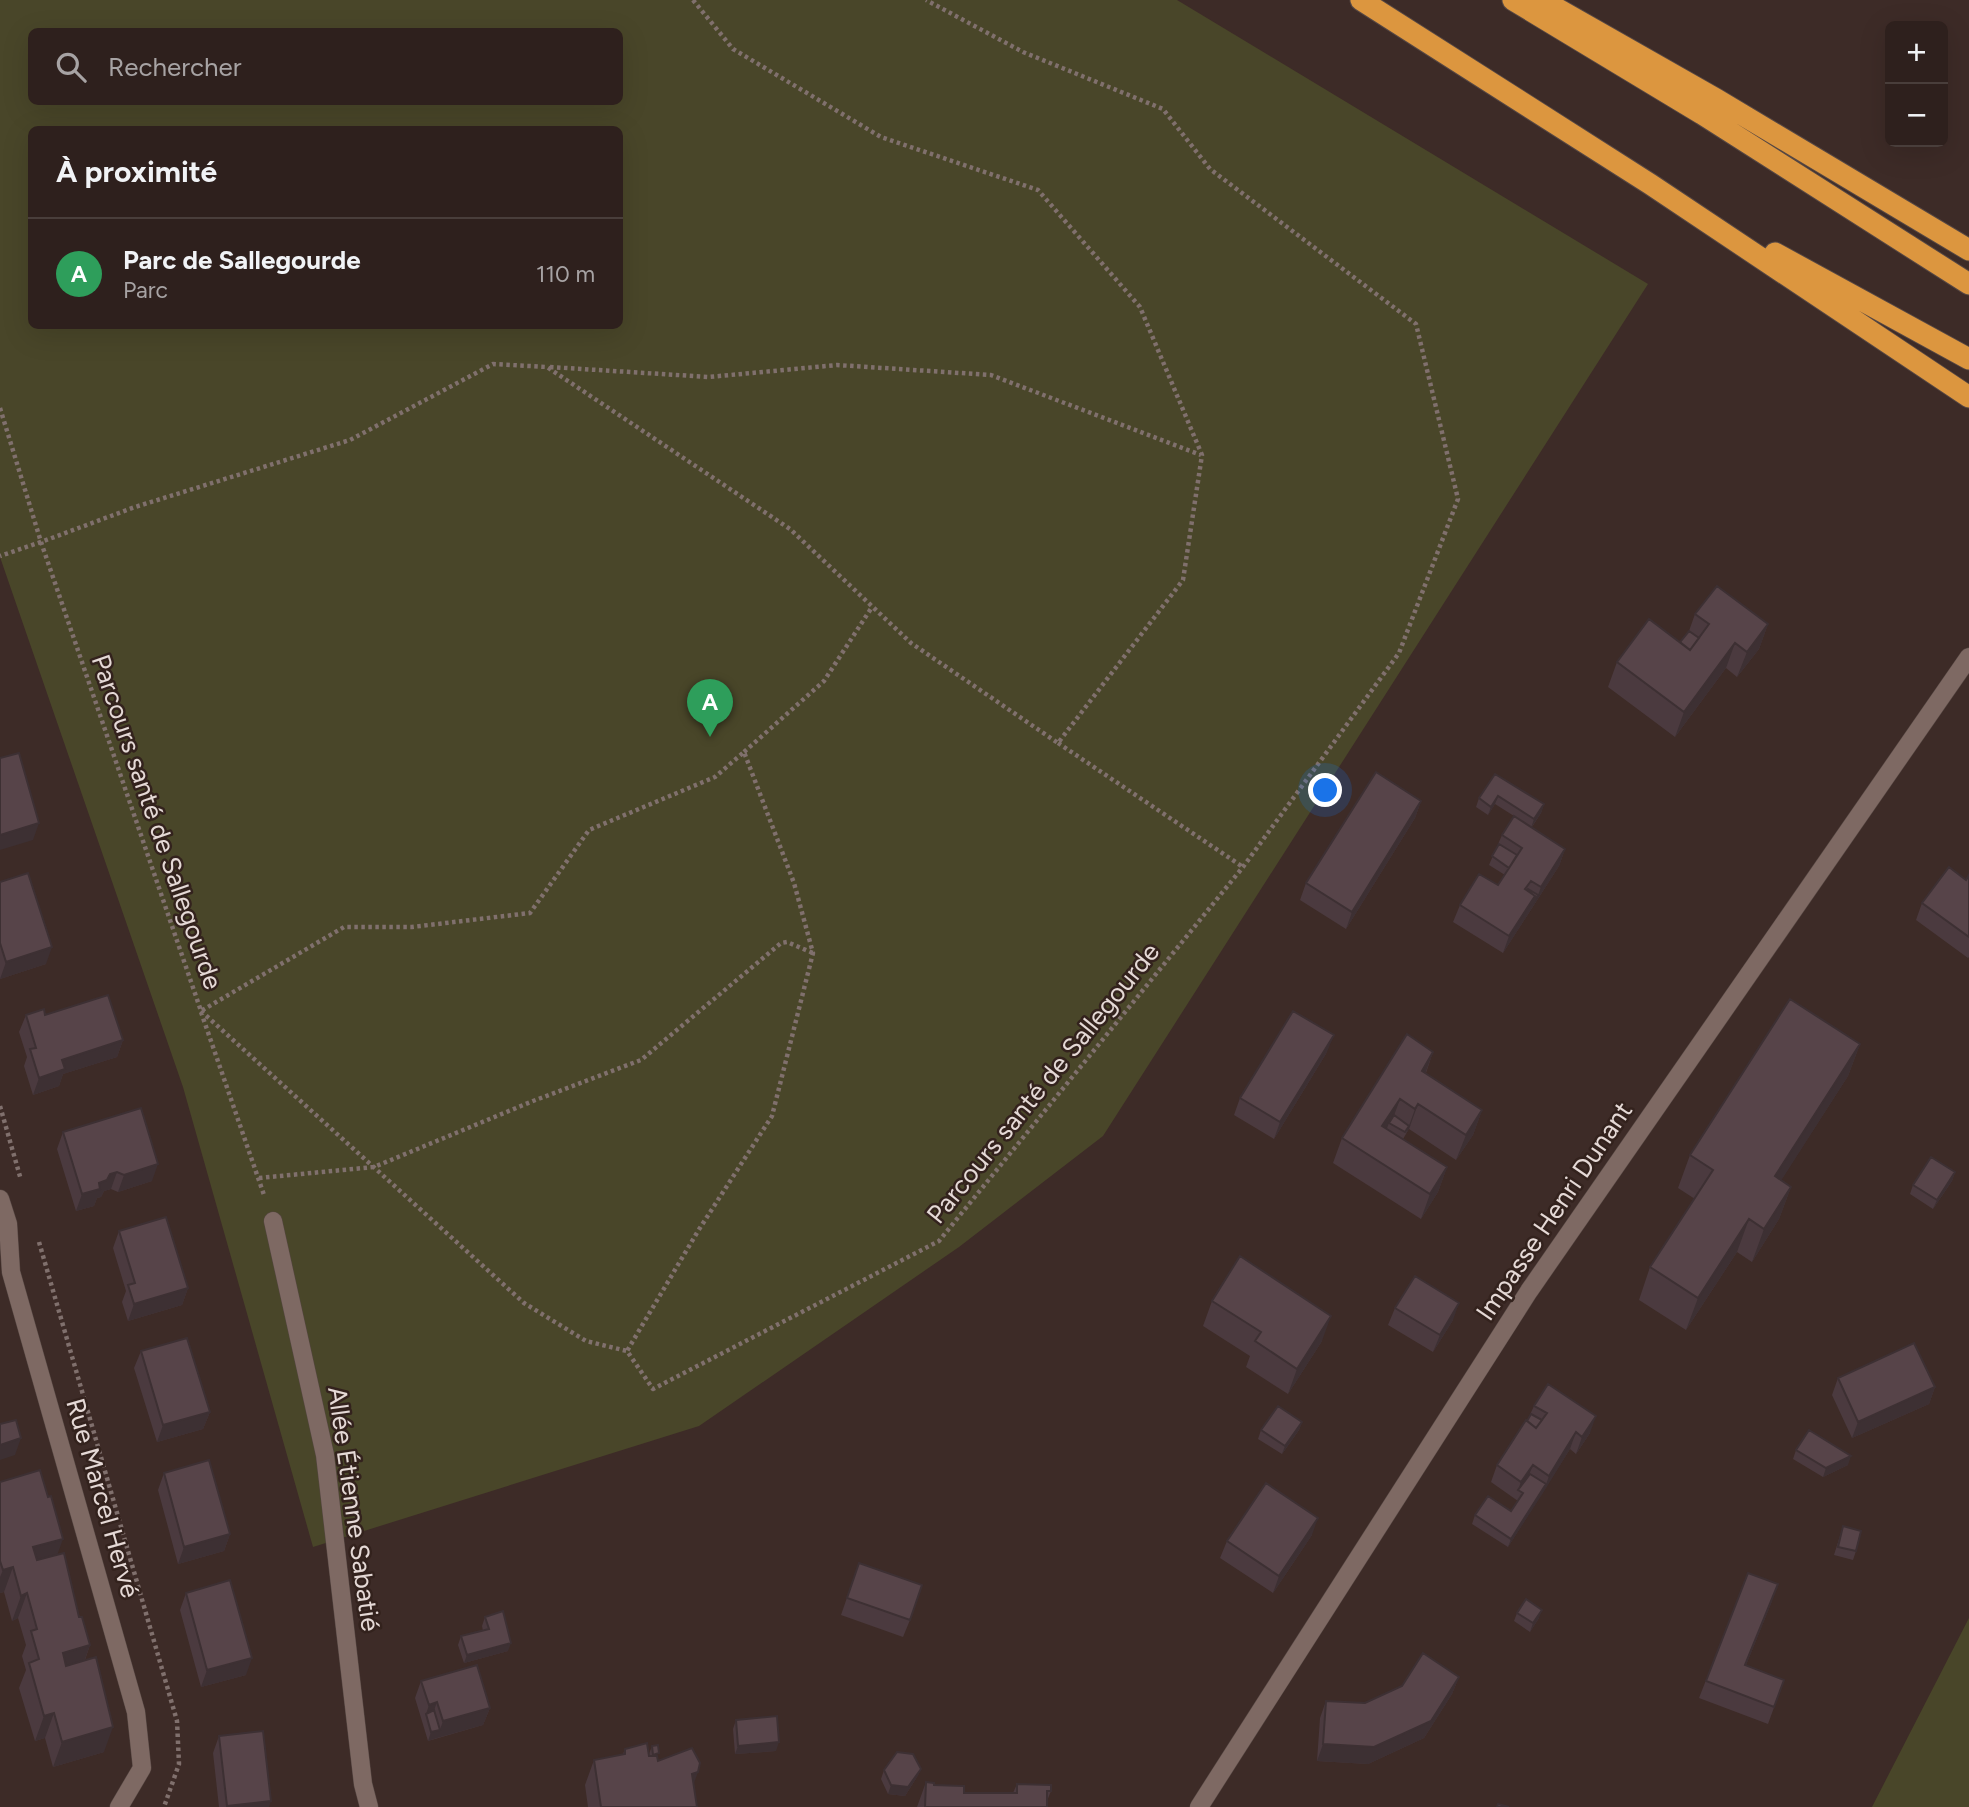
<!DOCTYPE html>
<html lang="fr">
<meta charset="utf-8">
<style>
:root{--surface:#2e201d;--page:#362826;--text:#f1f3f6;--muted:#a7a3a4;--line:#493e3b;--accent:#db2777}
body{margin:0;font-family:Figtree,sans-serif;background:var(--page);color:var(--text)}
.controls{position:absolute;right:21px;top:21px;display:grid;overflow:hidden;border-radius:10px;box-shadow:0 7px 28px #0002}
.controls button{width:63px;height:63px;display:grid;place-items:center;padding:0;border:0;border-bottom:2px solid var(--line);background:var(--surface);color:var(--text);font:35px sans-serif}
.you{position:absolute;left:1326px;top:791px;width:24px;height:24px;margin:-18px;border:5px solid #fff;border-radius:50%;background:#1a73e8;box-shadow:0 0 0 10px #1a73e833}
.badge{display:grid;place-items:center;width:46px;height:46px;border-radius:50%;background:var(--accent);color:#fff;font-size:23px;font-weight:700}
.pin{position:absolute;translate:-50% -58px;filter:drop-shadow(0 2px 4px #0008)}
.pin::after{content:'';position:absolute;top:37px;width:24px;height:21px;background:inherit;clip-path:polygon(0 0,100% 0,50% 100%)}
.list{margin:0;padding:0;list-style:none}
h2{display:flex;justify-content:space-between;align-items:center;height:91px;margin:0;padding:0 28px;font-size:30px}
h2 small{font-size:23px;font-weight:400;color:var(--muted)}
.list li{display:grid;grid-template-columns:46px 1fr auto;gap:21px;align-items:center;box-sizing:border-box;height:112px;padding:0 28px;border-top:2px solid var(--line)}
.list b{display:block;font-size:26px;white-space:nowrap}
.list p{margin:0;font-size:23px;white-space:nowrap;color:var(--muted)}
.list em{font-size:23px;font-style:normal;color:var(--muted)}
.icon{flex:none;width:38px;height:38px;fill:none;stroke:currentColor;stroke-width:2;stroke-linecap:round;stroke-linejoin:round}
.map{position:relative;flex:none;width:1969px;height:1807px;overflow:hidden}
.search{position:absolute;background:var(--surface);box-shadow:0 7px 28px #0002;left:28px;top:28px;width:595px;height:77px;display:flex;align-items:center;gap:18px;box-sizing:border-box;padding:0 24px;border-radius:10px;color:var(--muted);font-size:26px}
.panel{position:absolute;background:var(--surface);box-shadow:0 7px 28px #0002;left:28px;top:126px;width:595px;height:203px;border-radius:10px}
.map>svg:first-child{display:block}
</style>
<div class="map">
<svg width="1969" height="1807" viewBox="0 0 1969 1807">
<rect width="100%" height="100%" fill="#3d2b27"/>
<path fill="#494629" fill-rule="evenodd" d="M0,0H1177L1648,284L1103,1136L959,1247L699,1426L313,1547L183,1087L0,557ZM32,32H620V102H32ZM32,130H620V326H32Z
M1969,1618V1807H1872Z"/>
<g fill="none" stroke-linecap="round" stroke-linejoin="round">
<defs>
<path id="service" d="M273,1221L325,1455L363,1784L369,1807"/>
<path id="minor" d="M0,1199L8,1224L11,1272L136,1712L142,1768L119,1807
M1199,1807L1529,1291L1969,657"/>
<path id="motorway" d="M1361,0L1650,184L1969,397
M1513,0L1702,114L1969,284
M1542,0L1716,99L1969,250
M1775,253L1969,359"/>
</defs>
<use href="#service" stroke="#564743" stroke-width="19"/>
<use href="#minor" stroke="#564743" stroke-width="19"/>
<use href="#motorway" stroke="#564743" stroke-width="23"/>
<path stroke="#80706d" stroke-width="4.5" stroke-dasharray="3.5 3.5" stroke-linecap="butt" d="M693,0L733,49L881,137L1038,190L1140,307L1202,455L1183,580L1058,743L911,643L790,529L547,367L493,364L350,440L135,507L41,542L201,1011L344,927H412L530,913L589,830L715,777L744,752L794,883L813,953L772,1116L698,1231L627,1351L653,1389L939,1241L1243,867L1399,653L1458,499L1416,324L1210,169L1163,109L1023,52L926,0
M550,367L709,377L837,365L991,375L1201,455
M0,408L41,542L0,556
M1058,743L1243,867
M744,752L824,681L872,607
M201,1011L524,1303L586,1341L627,1351
M201,1012L264,1195
M0,1106L21,1180
M259,1178L374,1167L533,1101L641,1060L781,943L787,942L813,953
M39,1242L177,1721L179,1764L164,1807"/>
<use href="#service" stroke="#7e6963" stroke-width="18"/>
<use href="#minor" stroke="#7e6963" stroke-width="18"/>
<use href="#motorway" stroke="#dc963f" stroke-width="21"/>
</g>
<path fill="#4b3a3f" d="M1695,614L1768,624L1759,649L1737,677L1726,668L1675,737L1608,687L1617,662L1680,642L1689,631Z
M1495,774L1544,804L1541,813L1532,827L1565,849L1559,866L1503,953L1453,922L1460,905L1498,885L1505,875L1489,865L1502,835L1514,816L1495,804L1488,815L1476,807L1479,798Z
M1421,801L1415,818L1346,929L1300,900L1306,883Z
M1969,875V957L1968,958L1916,920L1922,903L1966,880Z
M0,882L46,964L0,979Z
M26,1015H45L123,1040L117,1057L63,1074L59,1086L33,1095L24,1066L27,1057L19,1032Z
M1860,1044L1848,1076L1781,1180L1791,1187L1779,1219L1752,1262L1737,1252L1686,1330L1639,1300L1650,1267L1695,1199L1678,1188L1690,1155Z
M1327,1052L1274,1139L1234,1115L1240,1098Z
M1433,1052L1426,1073L1482,1110L1473,1135L1456,1160L1409,1129L1403,1139L1447,1167L1438,1192L1421,1219L1333,1163L1342,1138Z
M63,1132L152,1181L118,1192L111,1189L104,1191L101,1197L97,1198L94,1206L76,1211L57,1149Z
M1955,1172L1952,1181L1933,1209L1910,1194L1913,1185Z
M119,1231L188,1288L182,1305L128,1321L122,1302L126,1291L113,1248Z
M1212,1301L1322,1341L1288,1394L1246,1367L1250,1356L1203,1326Z
M1395,1308L1453,1320L1433,1352L1388,1325Z
M141,1351L210,1412L203,1429L157,1442L134,1368Z
M1838,1378L1935,1387L1929,1404L1852,1438L1832,1395Z
M1534,1406L1590,1433L1576,1454L1570,1449L1508,1547L1472,1524L1475,1515L1511,1511L1518,1501L1491,1482L1497,1465L1527,1421Z
M1302,1422L1299,1430L1282,1454L1258,1439L1261,1430Z
M1796,1450L1848,1465L1823,1477L1793,1459Z
M164,1473L230,1534L224,1551L178,1564L158,1490Z
M0,1482L57,1554L90,1645L85,1660L104,1752L53,1767L45,1738L35,1741L19,1688L26,1670L22,1656L26,1645L18,1618L12,1621L4,1592L0,1593Z
M1843,1526L1856,1551L1853,1560L1834,1555Z
M1312,1535L1273,1593L1220,1558L1227,1541Z
M859,1563L910,1620L903,1637L841,1615Z
M1748,1573L1772,1601L1746,1665L1784,1680L1768,1724L1699,1698Z
M186,1593L246,1675L201,1687L180,1610Z
M1517,1613L1539,1618L1530,1632L1514,1621Z
M485,1617L508,1651L464,1663L458,1645L461,1636L483,1631L482,1626Z
M1459,1677L1452,1694L1424,1738L1368,1764L1317,1761L1320,1718L1326,1701L1365,1703Z
M421,1681L490,1708L483,1725L428,1741L415,1698Z
M736,1720L776,1751L735,1754L733,1729Z
M219,1736L269,1807H219L213,1753Z
M652,1746L658,1761L694,1784L697,1807H588L585,1785L594,1760L623,1754L625,1749L649,1754Z
M921,1769L917,1777L905,1796L888,1794L881,1779L884,1770Z
M926,1782L964,1793H1013L1017,1784L1051,1791L1047,1801V1807H917Z"/>
<path fill="#3d3033" d="M1768,624L1759,649L1737,677L1747,652Z
M1735,643L1726,668L1675,737L1684,712Z
M1498,796L1495,804L1488,815L1491,807Z
M1421,801L1415,818L1346,929L1352,912Z
M1544,804L1541,813L1531,828L1534,819Z
M39,823L33,840L0,850V835Z
M1565,849L1559,866L1503,953L1509,936L1535,896L1538,895L1541,887Z
M52,947L46,964L0,979L6,962Z
M1334,1035L1327,1052L1274,1139L1280,1122Z
M123,1040L117,1057L63,1074L59,1086L33,1095L39,1078L62,1060Z
M1860,1044L1848,1076L1763,1209L1775,1176Z
M1433,1052L1424,1077L1422,1071Z
M1400,1099L1391,1124L1389,1123L1386,1131L1382,1126Z
M1418,1104L1409,1129L1406,1134L1415,1109Z
M1482,1110L1473,1135L1456,1160L1466,1135Z
M158,1164L152,1181L118,1192L124,1175Z
M1447,1167L1438,1192L1421,1219L1430,1194Z
M117,1172L111,1189L104,1191L101,1197L97,1198L94,1206L76,1211L82,1194L110,1174Z
M1955,1172L1952,1181L1933,1209L1937,1200Z
M1791,1187L1779,1219L1752,1262L1764,1229Z
M1749,1219L1737,1252L1686,1330L1698,1298Z
M188,1288L182,1305L128,1321L134,1304Z
M1459,1303L1453,1320L1433,1352L1440,1335Z
M1331,1316L1322,1341L1288,1394L1297,1369Z
M1935,1387L1929,1404L1852,1438L1858,1422Z
M210,1412L203,1429L157,1442L163,1425Z
M1596,1416L1590,1433L1576,1454L1582,1437Z
M1302,1422L1299,1430L1282,1454L1285,1446Z
M1576,1432L1570,1449L1543,1493L1549,1476Z
M21,1438L15,1455L0,1460V1445Z
M1851,1456L1848,1465L1823,1477L1826,1468Z
M1533,1465L1526,1482L1518,1490L1521,1482Z
M1546,1484L1543,1493L1508,1547L1511,1539Z
M1318,1518L1312,1535L1273,1593L1279,1576Z
M230,1534L224,1551L178,1564L184,1547Z
M63,1539L54,1564L24,1572L33,1547Z
M13,1567L4,1592L0,1593V1577L3,1570Z
M27,1593L18,1618L12,1621L21,1596Z
M1542,1610L1539,1618L1530,1632L1533,1623Z
M511,1643L508,1651L464,1663L467,1655Z
M90,1645L81,1670L54,1678L63,1653Z
M252,1658L246,1675L201,1687L207,1670Z
M1459,1677L1452,1694L1424,1738L1368,1764L1317,1761L1323,1744Z
M437,1702L431,1719L426,1714L429,1705Z
M490,1708L483,1725L437,1738L443,1721Z
M54,1713L45,1738L35,1741L44,1716Z
M113,1727L104,1752L53,1767L62,1742Z
M440,1730L437,1738L428,1741L431,1732Z
M779,1742L776,1751L735,1754L738,1746Z
M921,1769L917,1777L905,1796L888,1794L891,1785Z
M698,1772L689,1797L692,1774Z
M271,1801L269,1807H226L227,1806Z"/>
<path fill="#574449" stroke="#3d3033" stroke-width="2" d="M1717,586L1768,624L1747,652L1735,643L1684,712L1617,662L1649,619L1690,650L1709,624L1695,614Z
M1689,631L1699,638L1690,650L1680,642Z
M19,753L39,823L0,835V758Z
M1376,772L1421,801L1352,912L1306,883Z
M1495,774L1544,804L1534,819L1498,796L1491,807L1479,798Z
M1514,816L1565,849L1541,887L1531,881L1525,889L1535,896L1509,936L1460,905L1479,874L1498,885L1522,848L1502,835Z
M1499,844L1517,855L1509,868L1492,856Z
M1949,867L1966,880L1969,875V937L1922,903Z
M28,873L52,947L6,962L0,943V882Z
M1528,889L1538,895L1532,905L1535,896L1527,890Z
M108,995L123,1040L62,1060L65,1069L39,1078L30,1049L36,1048L26,1015L44,1009L45,1015Z
M1790,999L1860,1044L1775,1176L1791,1187L1764,1229L1749,1219L1698,1298L1650,1267L1713,1170L1690,1155Z
M1293,1011L1334,1035L1280,1122L1240,1098Z
M1407,1034L1433,1052L1422,1071L1482,1110L1466,1135L1418,1104L1415,1109L1400,1099L1382,1126L1447,1167L1430,1194L1342,1138Z
M141,1108L158,1164L124,1175L117,1172L110,1174L107,1180L99,1183L100,1189L82,1194L63,1132Z
M1394,1115L1409,1126L1405,1132L1389,1123Z
M1931,1157L1955,1172L1937,1200L1913,1185Z
M166,1217L188,1288L134,1304L128,1285L135,1283L119,1231Z
M1240,1256L1331,1316L1297,1369L1255,1341L1261,1332L1212,1301Z
M1415,1276L1459,1303L1440,1335L1395,1308Z
M187,1338L210,1412L163,1425L141,1351Z
M1914,1343L1935,1387L1858,1422L1838,1378Z
M1548,1384L1596,1416L1582,1437L1576,1432L1549,1476L1533,1465L1521,1482L1497,1465L1526,1420L1536,1428L1547,1413L1534,1406Z
M1278,1406L1302,1422L1285,1446L1261,1430Z
M1531,1414L1542,1420L1536,1428L1527,1421Z
M16,1420L21,1438L0,1445V1424Z
M1809,1430L1851,1456L1826,1468L1796,1450Z
M209,1460L230,1534L184,1547L164,1473Z
M40,1470L48,1497L51,1496L63,1539L33,1547L37,1560L64,1553L79,1617H82L90,1645L63,1653L66,1666L96,1657L113,1727L62,1742L54,1713L44,1716L29,1663L39,1659L31,1631L37,1629L27,1593L21,1596L13,1567L3,1570L0,1561V1482Z
M1530,1474L1546,1484L1511,1539L1475,1515L1488,1496L1511,1511L1523,1493L1518,1490Z
M1266,1483L1318,1518L1279,1576L1227,1541Z
M1843,1526L1861,1531L1856,1551L1838,1547Z
M859,1563L922,1585L910,1620L847,1598Z
M1748,1573L1778,1584L1745,1665L1784,1680L1774,1707L1706,1681Z
M230,1580L252,1658L207,1670L186,1593Z
M1526,1599L1542,1610L1533,1623L1517,1613Z
M503,1611L511,1643L467,1655L461,1636L489,1629L485,1617Z
M1423,1653L1459,1677L1431,1721L1374,1747L1323,1744L1326,1701L1365,1703L1402,1686Z
M477,1665L490,1708L443,1721L437,1702L429,1705L421,1681Z
M434,1710L440,1730L431,1732L426,1714Z
M777,1716L779,1742L738,1746L736,1720Z
M263,1731L271,1801L227,1806L219,1736Z
M647,1743L649,1756H657L658,1761L692,1748L700,1763L698,1772L692,1774L697,1807H601L594,1760L625,1754V1749Z
M658,1745L659,1753L653,1755L652,1746Z
M897,1752L913,1754L921,1769L908,1787L891,1785L884,1770Z
M926,1782L934,1783V1785L964,1786V1793H1017V1784L1051,1785V1791H1047V1807H925Z
M1498,1804L1509,1807H1497Z"/>
<g text-anchor="middle" stroke-width="5" stroke-linejoin="round" paint-order="stroke">
<g font-size="26" fill="#e5d9d6" stroke="#33221d">
<text transform="translate(157 822) rotate(71)" y="9">Parcours santé de Sallegourde</text>
<text transform="translate(1043 1083) rotate(-51)" y="9">Parcours santé de Sallegourde</text>
<text transform="translate(1554 1211) rotate(-56)" y="9">Impasse Henri Dunant</text>
<text transform="translate(103 1498) rotate(74)" y="9">Rue Marcel Hervé</text>
<text transform="translate(354 1509) rotate(82)" y="9">Allée Étienne Sabatié</text>
</g>
</g>
</svg>
<div class="controls">
<button>+</button>
<button>−</button>
</div>
<div class="you"></div>
<div class="pin badge" style="left:710px;top:737px;background:#2e9e5b">A</div>
<div class="search"><svg class="icon" aria-label="search" viewBox="0 0 24 24"><circle cx="10" cy="10" r="6"/><path d="M15 15l6 6"/></svg>Rechercher</div>
<section class="panel">
<h2>À proximité<small></small></h2>
<ul class="list">
<li><span class="badge" style="background:#2e9e5b">A</span><div><b>Parc de Sallegourde</b><p>Parc</p></div><em>110 m</em></li>
</ul>
</section>
</div>
